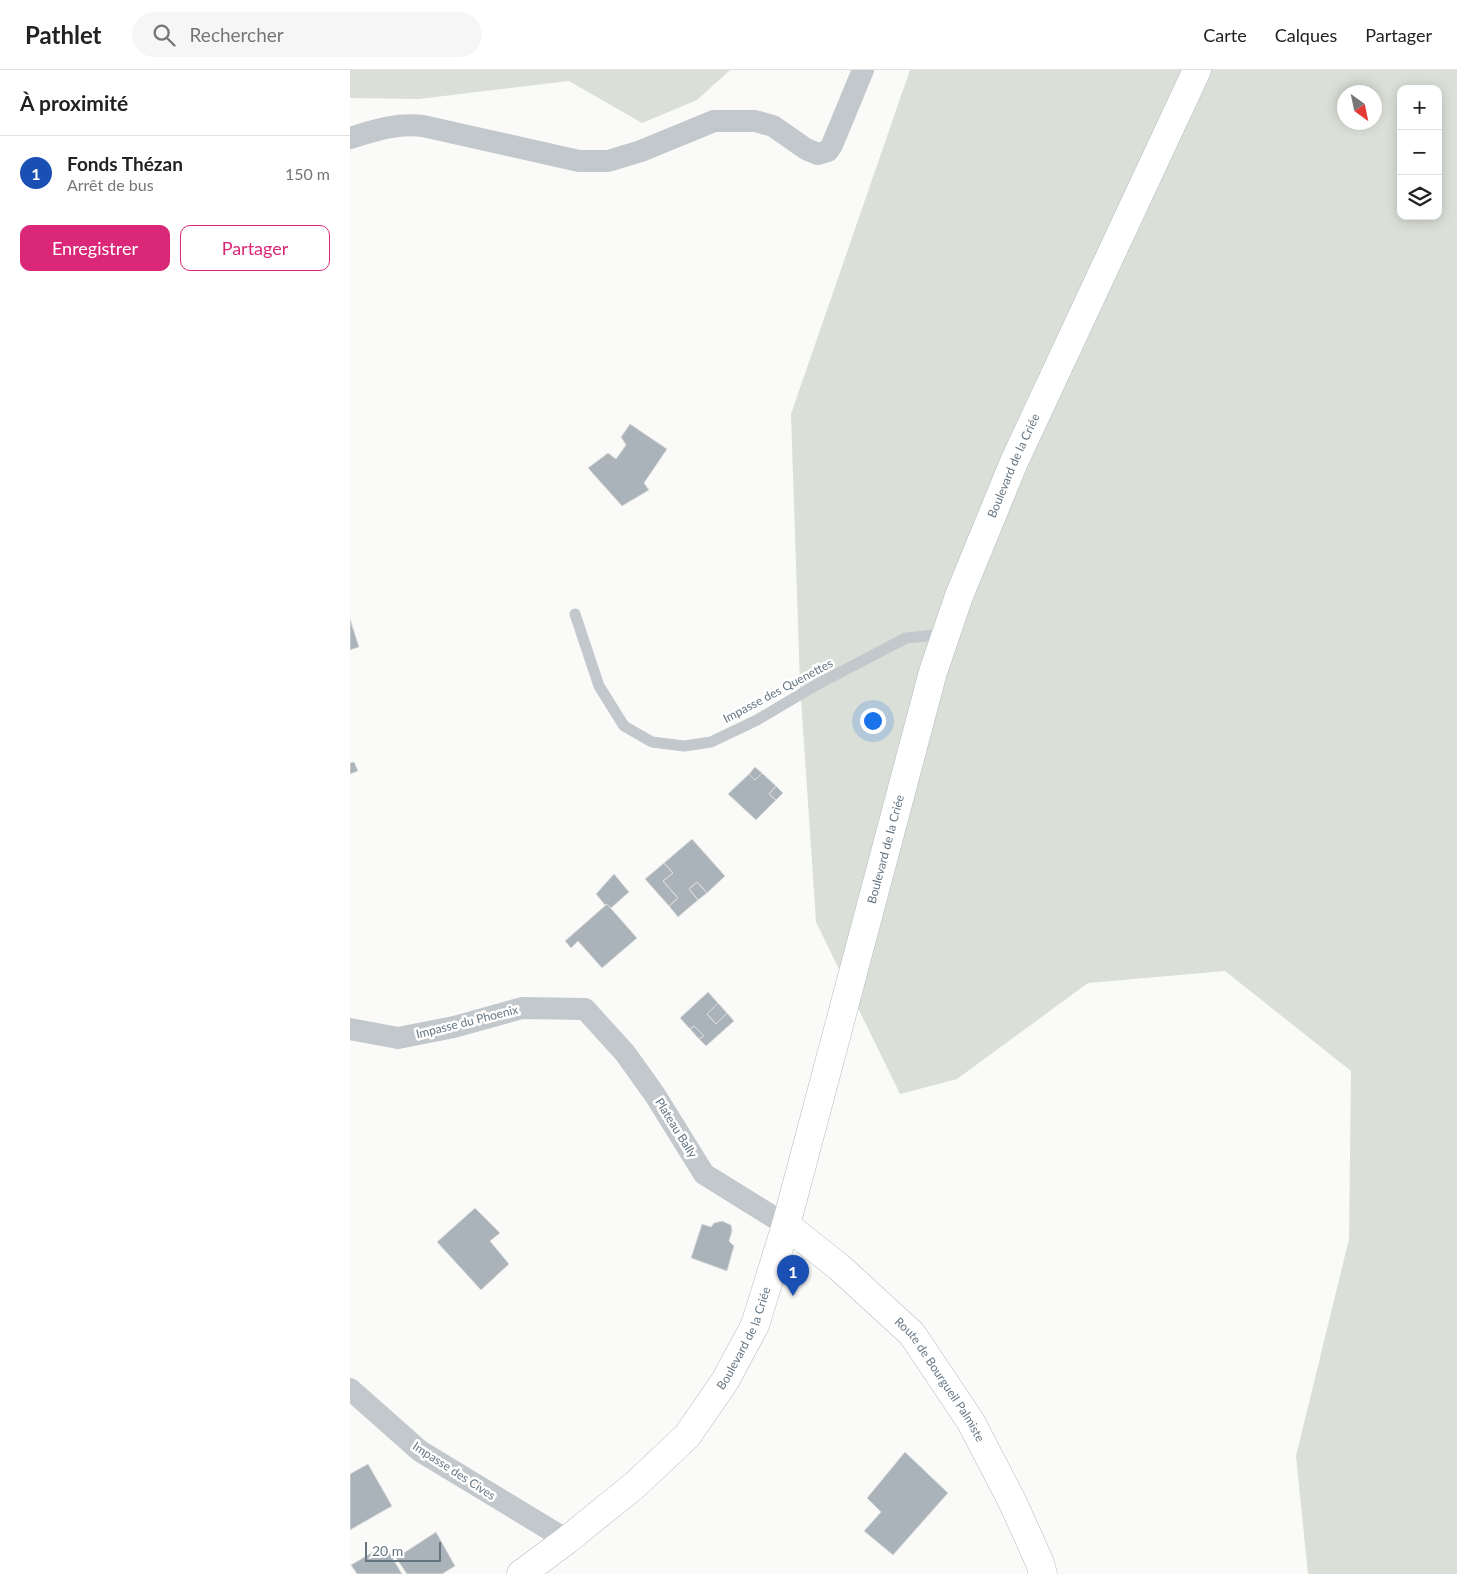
<!DOCTYPE html>
<html lang="fr">
<meta charset="utf-8">
<style>
:root{--surface:#fff;--page:#f6f6f6;--text:#222;--muted:#767676;--line:#e0e0e0;--accent:#db2777}
body{margin:0;font-family:Lato,sans-serif;background:var(--page);color:var(--text)}
.controls{position:absolute;right:15px;top:15px;display:grid;overflow:hidden;border-radius:10px;box-shadow:0 2px 12px #0003}
.controls button{width:45px;height:45px;display:grid;place-items:center;padding:0;border:0;border-bottom:1px solid var(--line);background:var(--surface);color:var(--text);font:25px sans-serif}
.compass{position:absolute;left:987px;top:15px;width:45px;height:45px;border-radius:50%;background:var(--surface);box-shadow:0 2px 12px #0003;rotate:147deg}
.scale{position:absolute;left:15px;bottom:12px;width:76px;box-sizing:border-box;padding-left:5px;border:2px solid #657683;border-top:0;font-size:14px;line-height:18px;white-space:nowrap;color:#657683;-webkit-text-stroke:4px #fff;paint-order:stroke}
.you{position:absolute;left:522px;top:650px;width:18px;height:18px;margin:-12px;border:4px solid #fff;border-radius:50%;background:#1a73e8;box-shadow:0 0 0 8px #1a73e833}
.badge{display:grid;place-items:center;width:32px;height:32px;border-radius:50%;background:var(--accent);color:#fff;font-size:16px;font-weight:700}
.pin{position:absolute;translate:-50% -41px;filter:drop-shadow(0 1px 2px #0008)}
.pin::after{content:'';position:absolute;top:26px;width:18px;height:15px;background:inherit;clip-path:polygon(0 0,100% 0,50% 100%)}
.list{margin:0;padding:0;list-style:none}
h2{display:flex;justify-content:space-between;align-items:center;height:65px;margin:0;padding:0 20px;font-size:21px}
h2 small{font-size:16px;font-weight:400;color:var(--muted)}
.list li{display:grid;grid-template-columns:32px 1fr auto;gap:15px;align-items:center;box-sizing:border-box;height:75px;padding:0 20px;border-top:1px solid var(--line)}
.list b{display:block;font-size:19px;white-space:nowrap}
.list p{margin:0;font-size:16px;white-space:nowrap;color:var(--muted)}
.list em{font-size:16px;font-style:normal;color:var(--muted)}
.actions{display:flex;gap:10px;padding:15px 20px}
.actions a{flex:1;padding:11px 0;border:1px solid var(--accent);border-radius:10px;text-align:center;font-size:18px;color:var(--accent)}
.actions .main{background:var(--accent);color:#fff}
.icon{flex:none;width:28px;height:28px;fill:none;stroke:currentColor;stroke-width:2;stroke-linecap:round;stroke-linejoin:round}
.map{position:relative;flex:none;width:1107px;height:1504px;overflow:hidden}
header{display:flex;align-items:center;gap:30px;box-sizing:border-box;height:70px;padding:0 25px;background:var(--surface);border-bottom:1px solid var(--line)}
header strong{font-size:24px}
nav{display:flex;gap:28px;margin-inline-start:auto;font-size:18px}
.search{width:350px;height:45px;background:var(--page);display:flex;align-items:center;gap:12px;box-sizing:border-box;padding:0 18px;border-radius:28px;color:var(--muted);font-size:19px}
main{display:flex}
aside{flex:1;background:var(--surface)}
.map>svg:first-child{display:block}
</style>
<header>
<strong>Pathlet</strong>
<div class="search"><svg class="icon" aria-label="search" viewBox="0 0 24 24"><circle cx="10" cy="10" r="6"/><path d="M15 15l6 6"/></svg>Rechercher</div>
<nav><a>Carte</a><a>Calques</a><a>Partager</a></nav>
</header>
<main>
<aside>
<h2>À proximité<small></small></h2>
<ul class="list">
<li><span class="badge" style="background:#1a4fb4">1</span><div><b>Fonds Thézan</b><p>Arrêt de bus</p></div><em>150 m</em></li>
</ul>
<div class="actions"><a class="main">Enregistrer</a><a>Partager</a></div>
</aside>
<div class="map">
<svg width="1107" height="1504" viewBox="0 0 1107 1504">
<rect width="100%" height="100%" fill="#fafaf8"/>
<path fill="#dadfd7" fill-rule="evenodd" d="M0,0H380L347,30L292,53L219,11L69,29L0,28Z
M560,0H1107V1504H958L946,1386L999,1169L1001,1001L875,901L738,913L607,1009L550,1024L466,852L450,614L441,344ZM1051,19H1088V146H1051ZM994,22H1024V52H994Z"/>
<path fill="#aab3b9" stroke="#dcdcda" d="M280,354L317,379L294,413L299,420L272,436L238,398L258,383L266,389L276,375L271,367Z
M0,549L9,577L0,580Z
M4,692L8,701L0,704V693Z
M405,697L412,703L405,710L399,704Z
M412,703L426,716L419,724L426,730L406,750L378,724L399,704L405,710Z
M426,716L433,723L426,730L419,724Z
M342,769L375,806L357,823L347,812L339,819L348,830L328,847L319,836L328,828L313,811L323,803L314,793Z
M314,793L323,803L313,811L328,828L319,836L295,809Z
M264,804L279,822L261,838L257,834L255,835L246,824Z
M347,812L357,823L348,830L339,819Z
M257,834L287,868L252,898L228,871L221,878L215,871Z
M358,922L368,933L357,944L366,954L377,943L384,951L356,976L349,969L354,966L344,956L340,959L330,948Z
M368,933L377,943L366,954L357,944Z
M344,956L354,966L349,969L340,959Z
M125,1138L150,1163L140,1171L159,1194L131,1220L87,1172Z
M372,1151L381,1155L382,1161L379,1171L384,1176L377,1201L341,1188L352,1154L361,1157L364,1153Z
M555,1382L598,1423L543,1485L514,1461L531,1442L517,1428Z
M18,1394L42,1436L0,1460V1404Z
M86,1462L105,1496L92,1504H57L46,1488Z
M35,1475L52,1504H7L1,1495Z"/>
<g fill="none" stroke-linecap="round" stroke-linejoin="round">
<defs>
<g id="secondary">
<path id="s1" d="M436,1155L489,1197L562,1264L621,1352L663,1433L690,1493L693,1504"/>
</g>
<g id="primary">
<path id="s2" d="M171,1504L217,1470L285,1415L337,1366L375,1311L405,1255L436,1155L583,602L609,526L664,392L847,0"/>
</g>
</defs>
<use href="#secondary" stroke="#b3babf" stroke-width="29"/>
<use href="#primary" stroke="#b5babe" stroke-width="29"/>
<path stroke="#c3c8cc" stroke-width="11" d="M225,544L249,616L274,656L302,672L334,676L361,672L407,650L466,615L556,568L596,564"/>
<path stroke="#c3c8cc" stroke-width="22" d="M0,68C26,60 46,53 73,56L229,91H258L291,81L364,51H405L423,56L456,79L468,84L478,81L482,75L513,0
M0,959L48,968L104,957L172,938L235,939L275,983L305,1025L354,1104L436,1155
M0,1319L70,1381L217,1470"/>
<use href="#secondary" stroke="#fff" stroke-width="28"/>
<use href="#primary" stroke="#fff" stroke-width="28"/>
</g>
<g text-anchor="middle" stroke-width="5" stroke-linejoin="round" paint-order="stroke">
<g font-size="12" fill="#657683" stroke="#fff">
<text dy="4" stroke="none"><textPath href="#s2" startOffset="1245">Boulevard de la Criée</textPath></text>
<text transform="translate(428 621) rotate(-28)" y="4">Impasse des Quenettes</text>
<text dy="4" stroke="none"><textPath href="#s2" startOffset="840">Boulevard de la Criée</textPath></text>
<text transform="translate(117 952) rotate(-14)" y="4">Impasse du Phoenix</text>
<text transform="translate(326 1058) rotate(58)" y="4">Plateau Bally</text>
<text dy="4" stroke="none"><textPath href="#s2" startOffset="330">Boulevard de la Criée</textPath></text>
<text dy="4" stroke="none"><textPath href="#s1" startOffset="220">Route de Bourgueil Palmiste</textPath></text>
<text transform="translate(104 1401) rotate(33)" y="4">Impasse des Cives</text>
</g>
</g>
</svg>
<div class="controls">
<button>+</button>
<button>−</button>
<button><svg class="icon" aria-label="layers" viewBox="0 0 24 24"><path d="M12 4l9 5-9 5-9-5zM3 14l9 5 9-5"/></svg></button>
</div>
<svg class="compass" viewBox="-18 -18 36 36"><path d="M0-13l5 13h-10z" fill="#e53935"/><path d="M0 13l5-13h-10z" fill="#767676"/></svg>
<div class="scale">20 m</div>
<div class="you"></div>
<div class="pin badge" style="left:443px;top:1226px;background:#1a4fb4">1</div>
</div>
</main>
